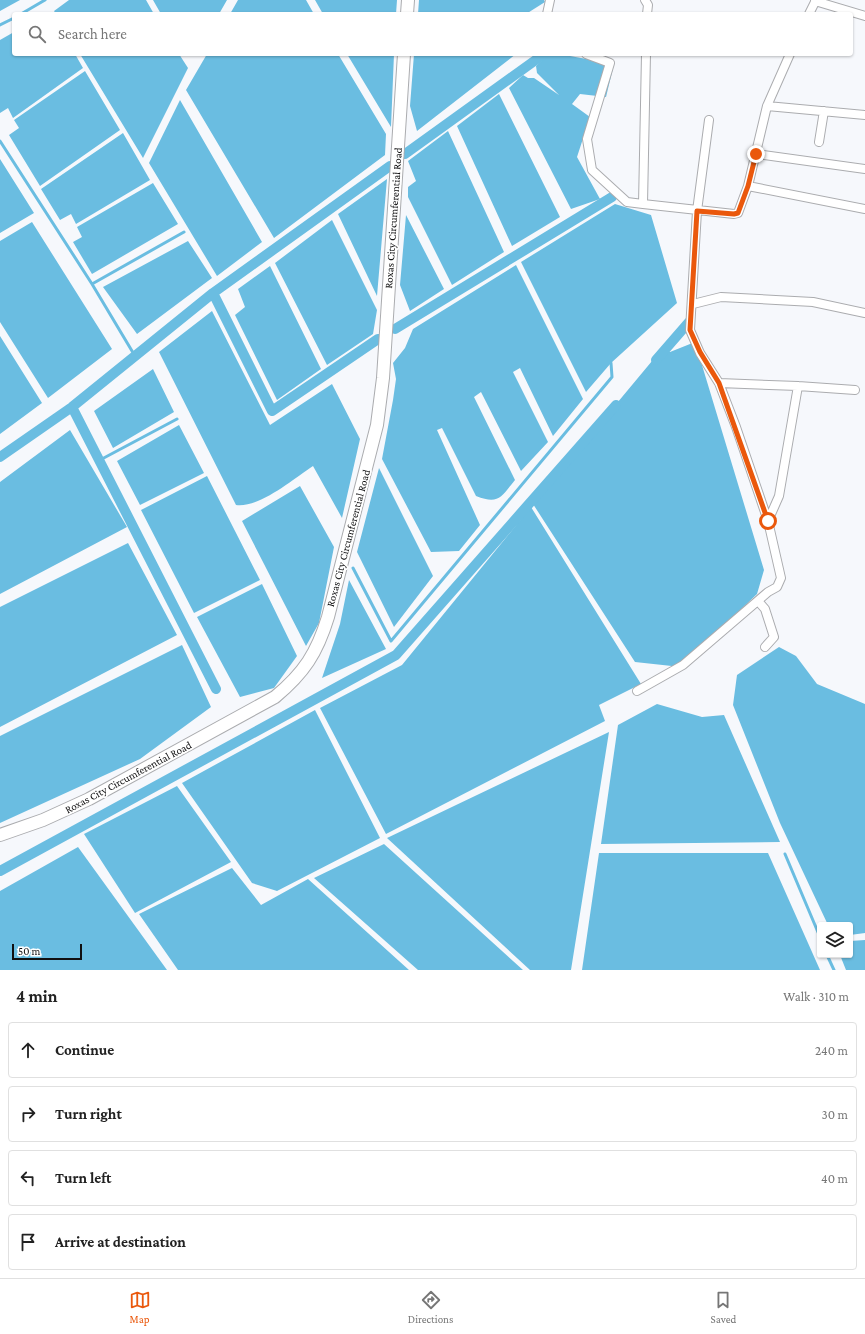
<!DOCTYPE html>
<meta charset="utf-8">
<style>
:root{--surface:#fff;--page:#f2f2f2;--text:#222;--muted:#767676;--line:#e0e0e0;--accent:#ea580c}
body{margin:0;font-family:"Crimson Pro",serif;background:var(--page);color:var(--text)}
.controls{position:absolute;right:12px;bottom:12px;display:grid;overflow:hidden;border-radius:4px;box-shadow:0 1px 3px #0004}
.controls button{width:36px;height:36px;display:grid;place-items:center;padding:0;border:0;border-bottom:1px solid var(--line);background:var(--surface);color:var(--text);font:20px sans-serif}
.scale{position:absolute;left:12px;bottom:10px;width:70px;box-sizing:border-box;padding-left:4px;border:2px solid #101011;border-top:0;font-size:11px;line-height:14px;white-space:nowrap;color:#101011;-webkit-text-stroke:3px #fff;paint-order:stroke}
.stop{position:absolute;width:12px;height:12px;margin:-9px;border:3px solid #ea580c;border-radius:50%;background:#fff}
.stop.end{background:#ea580c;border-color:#fff;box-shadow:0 1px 4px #0008}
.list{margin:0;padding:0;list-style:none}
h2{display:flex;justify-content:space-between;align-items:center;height:52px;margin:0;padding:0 16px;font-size:17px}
h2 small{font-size:13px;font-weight:400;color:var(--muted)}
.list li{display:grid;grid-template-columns:26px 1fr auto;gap:12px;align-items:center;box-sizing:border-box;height:56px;margin:0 8px 8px;padding:0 8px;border:1px solid var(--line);border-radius:4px}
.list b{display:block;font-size:15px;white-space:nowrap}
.list em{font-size:13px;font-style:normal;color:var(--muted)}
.icon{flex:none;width:22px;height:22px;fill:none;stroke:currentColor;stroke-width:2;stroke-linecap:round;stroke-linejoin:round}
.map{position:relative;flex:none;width:865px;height:970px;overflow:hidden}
.search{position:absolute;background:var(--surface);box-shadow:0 1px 3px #0004;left:12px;right:12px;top:12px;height:44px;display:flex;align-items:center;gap:10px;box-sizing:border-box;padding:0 14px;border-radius:4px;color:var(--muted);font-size:15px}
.sheet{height:308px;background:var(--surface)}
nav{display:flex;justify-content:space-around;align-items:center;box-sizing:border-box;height:56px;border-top:1px solid var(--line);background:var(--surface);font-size:11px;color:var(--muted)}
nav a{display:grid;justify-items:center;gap:2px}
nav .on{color:var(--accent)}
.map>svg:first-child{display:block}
</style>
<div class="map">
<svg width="865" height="970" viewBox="0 0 865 970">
<rect width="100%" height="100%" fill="#f6f8fc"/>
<path fill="#6abde1" d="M0,0H20L0,11Z
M69,0H146L154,14H56L54,11Z
M153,0H227L219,14H161Z
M238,0H306L314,14H230Z
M315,0H397L396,14H323Z
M419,0H544L545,2L526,14H418Z
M14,32V54H75L83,68L13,118L8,108L0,113V40Z
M80,54H179L188,68L143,158Z
M207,54H338L386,134L385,155L274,238L186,90Z
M347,54H394L391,127Z
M414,54H516L417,131L410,106Z
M549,54H559L614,64L606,97L580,94L572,104L590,117L577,157L600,199L571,209L509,88L523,75L528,78H534L559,95L537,73L536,66Z
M85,71L120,130L40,186L9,135L19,128L14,120Z
M499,94L560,217L512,246L457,126Z
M180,100L262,242L217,276L149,163Z
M448,131L504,252L452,285L408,197V187L416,181L408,161Z
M123,133L150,180L76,224L71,214L60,220L41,189Z
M0,159L34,213L0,233Z
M387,179L377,296L338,214Z
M153,183L178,224L92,274L73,242L82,237L77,227Z
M615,204L651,215L677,303L611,363L586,392L521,262Z
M406,215L444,289L410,311L400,285Z
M332,220L377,310L373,334L327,365L275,263Z
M32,222L112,349L48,398L0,322V241Z
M188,241L212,278L137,334L103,287Z
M516,265L583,399L553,436L520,368L513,372L548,442L521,471L481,392L474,397L515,480C501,497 499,505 476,496L442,428L437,430L480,525L459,551L431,552L382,459L393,400L396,379L393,363L405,348L413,329Z
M270,266L321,369L277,400L235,315L245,307L238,289Z
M212,311L270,425L332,384L360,439L342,518L313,466C293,479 260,508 236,505L159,352Z
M0,336L42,403L0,434Z
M695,342L764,570L757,594L681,667L635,662L533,504L662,349L670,352Z
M153,369L174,412L113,448L94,411Z
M179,425L204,473L140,505L117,461Z
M70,430L127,527L0,594V482Z
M379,468L433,576L394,627L357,552Z
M207,476L260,580L194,613L141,510Z
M300,486L334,547L319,623L306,646L242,521Z
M531,507L641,684L599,705L605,721L386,834L320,708L402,665Z
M128,543L177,635L0,727V607Z
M349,580L386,649L322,678L340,624Z
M262,584L297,656L274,688L240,697L197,617Z
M182,645L211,707L140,759L0,823V736Z
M779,647L796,656L817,684L865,704V933L850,935V925H828L780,823L733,705L737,675Z
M657,704L702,717L724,715L780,842L601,844L618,725Z
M315,710L380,838L277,891L252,883L182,783Z
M609,732L571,970H530L387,838Z
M177,786L231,862L135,913L84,834Z
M384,844L523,970H418L314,878Z
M78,847L167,970H0V891Z
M599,853H768L820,970H582Z
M232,868L261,905L308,879L409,970H178L139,914Z
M865,940V970H846L840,955H850V941Z"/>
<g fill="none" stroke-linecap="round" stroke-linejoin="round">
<path stroke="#6abde1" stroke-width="3" d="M21,14L45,0
M0,25L14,18
M0,141L92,284L135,356
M92,284L184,232
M100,460L177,419
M353,568L391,641L612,377L611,363
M785,854L820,937
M827,955L834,970"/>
<path stroke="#6abde1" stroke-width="10" d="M405,154L544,54
M213,293L272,411L378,339
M395,329L612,197
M656,360L689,322
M72,407L216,689
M0,457L72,407L213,293L390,166
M0,871L396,655L616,405"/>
<defs>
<path id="minor" d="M645,0L648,5L647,14
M815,1L865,16
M547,14L550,0
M809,14L816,0
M586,54L610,63L587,139L592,170L627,202L643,204
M646,54L643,204L734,214L738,213L748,186L767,106L790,54
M767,106L865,115
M819,142L824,111
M756,154L865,169
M748,186L865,209
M693,304L721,297L813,302L865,313
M719,383L798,386L855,390
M768,521L779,496L798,386
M758,601L765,609L774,637L765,647
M637,691L683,665L768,592L777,587L781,578L768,521L736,427L719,383L700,353L690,330L697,211L709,120"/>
<path id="secondary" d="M407,14L408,0
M0,835L43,820L89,799L275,697C304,673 317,653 328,617L377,425L383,378L404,54"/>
</defs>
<use href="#minor" stroke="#abacaf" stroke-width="10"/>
<use href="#secondary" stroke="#abacaf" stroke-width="14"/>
<use href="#minor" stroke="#fff" stroke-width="8"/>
<use href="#secondary" stroke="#fff" stroke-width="12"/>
</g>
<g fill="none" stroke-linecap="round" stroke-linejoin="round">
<path stroke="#ea580c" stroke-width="5" d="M756,154L748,186L738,213L734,214L697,211L690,330L700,352L719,383L768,521"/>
</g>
<g text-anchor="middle" stroke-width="3.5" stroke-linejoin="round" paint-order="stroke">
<g font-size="11" fill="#101011" stroke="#fff">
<text transform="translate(393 218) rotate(-86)" y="4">Roxas City Circumferential Road</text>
<text transform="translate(348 538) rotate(-75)" y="4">Roxas City Circumferential Road</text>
<text transform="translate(128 777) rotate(-28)" y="4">Roxas City Circumferential Road</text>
</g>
</g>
</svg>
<div class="controls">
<button><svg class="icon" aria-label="layers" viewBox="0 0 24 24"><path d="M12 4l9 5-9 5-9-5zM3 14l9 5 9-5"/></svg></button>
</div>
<div class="scale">50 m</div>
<div class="stop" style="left:768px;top:521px"></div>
<div class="stop end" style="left:756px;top:154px"></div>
<div class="search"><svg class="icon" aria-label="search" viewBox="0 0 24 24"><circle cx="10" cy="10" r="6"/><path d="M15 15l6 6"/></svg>Search here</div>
</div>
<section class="sheet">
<h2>4 min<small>Walk · 310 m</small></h2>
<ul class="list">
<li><svg class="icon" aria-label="ahead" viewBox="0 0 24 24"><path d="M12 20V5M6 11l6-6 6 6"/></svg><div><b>Continue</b></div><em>240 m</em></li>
<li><svg class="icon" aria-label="right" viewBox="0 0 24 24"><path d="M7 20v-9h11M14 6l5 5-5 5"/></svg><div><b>Turn right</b></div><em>30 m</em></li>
<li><svg class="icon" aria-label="left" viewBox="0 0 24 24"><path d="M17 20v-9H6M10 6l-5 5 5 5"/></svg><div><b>Turn left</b></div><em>40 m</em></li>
<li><svg class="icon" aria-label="arrive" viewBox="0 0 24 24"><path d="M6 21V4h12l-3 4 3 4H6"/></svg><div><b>Arrive at destination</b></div></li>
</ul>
</section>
<nav>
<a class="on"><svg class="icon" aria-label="map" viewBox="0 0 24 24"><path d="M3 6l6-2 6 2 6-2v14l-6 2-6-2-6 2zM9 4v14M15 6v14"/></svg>Map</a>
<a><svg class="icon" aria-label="directions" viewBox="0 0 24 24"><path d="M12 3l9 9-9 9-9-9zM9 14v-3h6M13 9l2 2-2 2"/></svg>Directions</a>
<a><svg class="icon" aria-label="saved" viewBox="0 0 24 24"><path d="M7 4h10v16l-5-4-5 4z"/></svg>Saved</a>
</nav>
